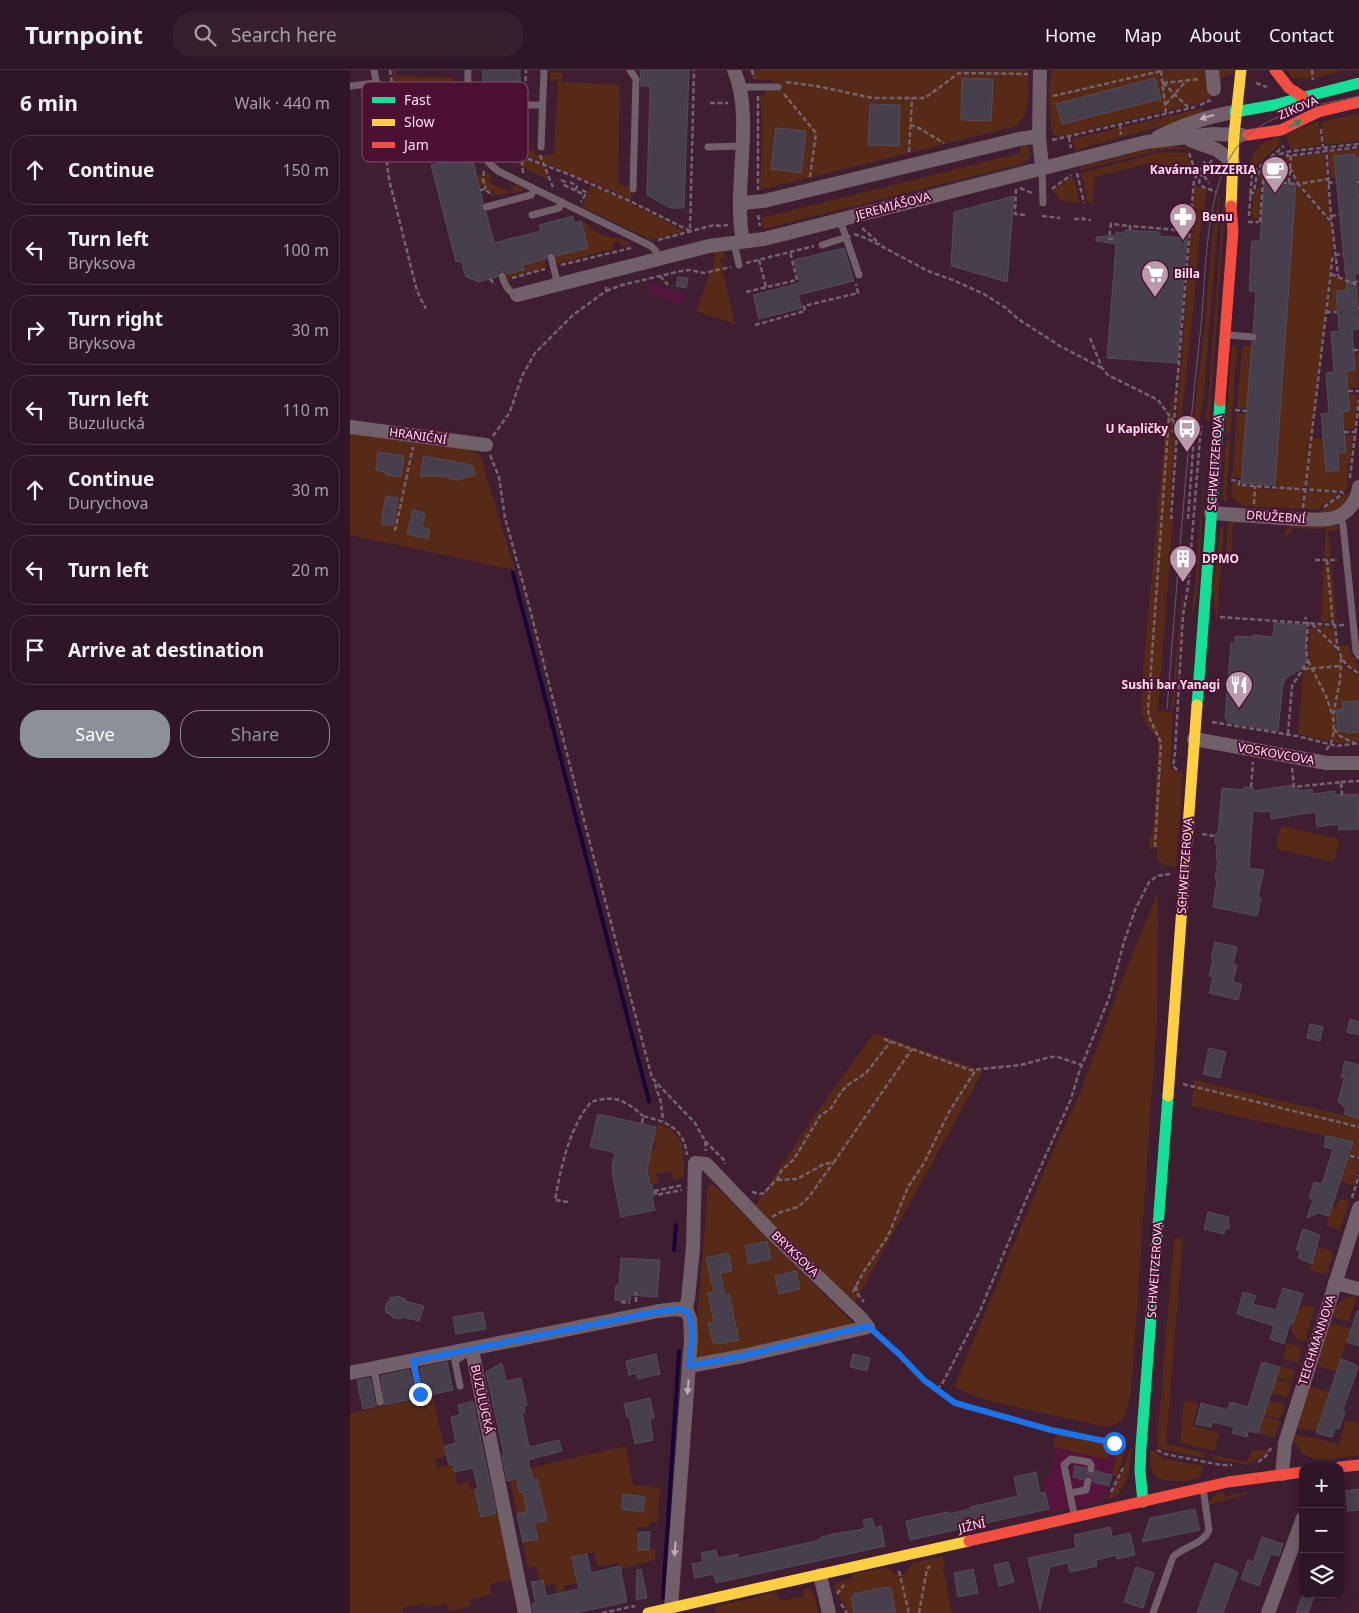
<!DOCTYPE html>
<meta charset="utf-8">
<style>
:root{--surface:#2f1626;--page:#371f2e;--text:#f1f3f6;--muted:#a79fa7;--line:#4a3543;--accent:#8c9099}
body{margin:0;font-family:"Noto Sans",sans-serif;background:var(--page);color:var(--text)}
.controls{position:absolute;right:15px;bottom:15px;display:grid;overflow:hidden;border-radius:10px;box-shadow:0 2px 12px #0003}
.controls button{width:45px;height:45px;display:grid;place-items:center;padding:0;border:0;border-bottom:1px solid var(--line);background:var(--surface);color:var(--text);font:25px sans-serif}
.stop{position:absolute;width:15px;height:15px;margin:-11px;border:4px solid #1a73e8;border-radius:50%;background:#fff}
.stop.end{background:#1a73e8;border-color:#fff;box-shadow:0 1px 5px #0008}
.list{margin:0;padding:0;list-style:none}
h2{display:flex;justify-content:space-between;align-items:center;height:65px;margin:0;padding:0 20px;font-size:21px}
h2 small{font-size:16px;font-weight:400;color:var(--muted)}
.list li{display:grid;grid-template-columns:32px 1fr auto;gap:15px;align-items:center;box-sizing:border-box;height:70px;margin:0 10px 10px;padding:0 10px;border:1px solid var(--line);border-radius:20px}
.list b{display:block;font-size:19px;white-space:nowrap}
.list p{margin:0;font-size:16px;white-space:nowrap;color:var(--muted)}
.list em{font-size:16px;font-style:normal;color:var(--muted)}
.actions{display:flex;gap:10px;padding:15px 20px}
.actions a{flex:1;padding:11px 0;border:1px solid var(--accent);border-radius:20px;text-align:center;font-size:18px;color:var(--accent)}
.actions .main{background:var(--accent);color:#fff}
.icon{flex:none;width:28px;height:28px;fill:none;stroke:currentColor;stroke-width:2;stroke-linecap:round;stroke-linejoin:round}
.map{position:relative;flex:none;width:1009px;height:1543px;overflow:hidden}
header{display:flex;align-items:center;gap:30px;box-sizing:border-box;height:70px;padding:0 25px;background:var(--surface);border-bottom:1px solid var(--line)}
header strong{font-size:24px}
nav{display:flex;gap:28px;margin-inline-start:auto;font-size:18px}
.search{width:350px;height:45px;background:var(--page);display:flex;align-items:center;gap:12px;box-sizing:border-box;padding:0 18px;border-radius:20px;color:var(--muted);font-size:19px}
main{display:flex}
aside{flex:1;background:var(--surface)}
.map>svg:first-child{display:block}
</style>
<header>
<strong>Turnpoint</strong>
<div class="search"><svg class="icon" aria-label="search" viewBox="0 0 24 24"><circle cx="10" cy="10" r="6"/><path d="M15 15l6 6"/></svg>Search here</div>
<nav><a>Home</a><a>Map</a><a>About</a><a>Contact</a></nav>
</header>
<main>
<aside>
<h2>6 min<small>Walk · 440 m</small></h2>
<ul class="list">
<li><svg class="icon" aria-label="ahead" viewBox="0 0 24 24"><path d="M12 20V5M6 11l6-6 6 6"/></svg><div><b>Continue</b></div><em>150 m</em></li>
<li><svg class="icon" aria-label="left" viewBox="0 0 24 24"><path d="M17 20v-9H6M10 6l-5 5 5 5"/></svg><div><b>Turn left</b><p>Bryksova</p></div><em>100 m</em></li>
<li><svg class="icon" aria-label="right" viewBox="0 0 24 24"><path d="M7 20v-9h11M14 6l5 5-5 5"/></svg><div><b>Turn right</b><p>Bryksova</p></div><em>30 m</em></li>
<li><svg class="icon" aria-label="left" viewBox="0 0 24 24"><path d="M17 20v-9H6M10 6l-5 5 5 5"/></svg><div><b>Turn left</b><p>Buzulucká</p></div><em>110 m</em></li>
<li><svg class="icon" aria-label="ahead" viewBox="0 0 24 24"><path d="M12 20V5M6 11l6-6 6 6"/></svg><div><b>Continue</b><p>Durychova</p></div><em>30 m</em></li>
<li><svg class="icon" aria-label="left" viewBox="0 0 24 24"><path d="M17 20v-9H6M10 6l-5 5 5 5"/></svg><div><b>Turn left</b></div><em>20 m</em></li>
<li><svg class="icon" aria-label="arrive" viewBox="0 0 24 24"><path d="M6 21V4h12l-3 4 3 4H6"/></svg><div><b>Arrive at destination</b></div></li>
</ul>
<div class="actions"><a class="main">Save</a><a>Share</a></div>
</aside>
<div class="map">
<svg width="1009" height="1543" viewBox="0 0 1009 1543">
<rect width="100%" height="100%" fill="#3f1e32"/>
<path fill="#54143b" d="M301,213L335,224L332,234L298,224Z
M706,1372L766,1387L759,1417L755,1426L750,1432L700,1443L695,1422L694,1406H701Z"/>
<path fill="#562a16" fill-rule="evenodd" d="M42,0H46V6L103,8L102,42L115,49V62L48,35Z
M399,0H676L677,3H678C678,22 682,47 663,57L410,120L412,59L410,26H414L415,21H429L431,19V13L422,12V10C410,10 403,14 399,0Z
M703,0H887L886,3L872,7L868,22L854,32L707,67L702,63C701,45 695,16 703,0Z
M935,0H997L958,9L943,8Z
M200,2L212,3V12L270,15L268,114L281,118V129L175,85V80H185V85H204L208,11H200Z
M853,38L856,42L838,49L725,80L722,69Z
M1009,43V71L975,75L972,52Z
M969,51L972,75L941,79L936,64Z
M77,52L171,87L169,95L150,86L146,87C133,76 123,70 105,68V65L87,59L86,61L82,58Z
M929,66V75L899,102C901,79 909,74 929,66Z
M670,73L676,74L680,81V87L672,94L413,159L411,148L670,83Z
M811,76L850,78L848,79H815L730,100V97Z
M1009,79V87L1005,88L1004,84L984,86L986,109H981L978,82Z
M811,82L836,83L844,102L841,106L842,101L838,96L799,93L745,107L743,134L738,133L731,103Z
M974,83L981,152L949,113L941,98L942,87Z
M940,87L938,112L908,110L911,102L927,89ZM923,97L936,98L935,109H923Z
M173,88L194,96L199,110L172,97Z
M140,103L142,104L139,112L160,122L164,114L174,119L173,121L148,125L138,120L136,115L129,116L126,106Z
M721,107L724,109L730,133L710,130L703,121Z
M946,114L981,155L983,176L952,439L893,436L881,427L882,413H888V416L924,420L932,418L925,415Z
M845,115L857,121L850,164L842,252L830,360L826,359L832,281H836L832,280L841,163H847L841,161Z
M241,116L275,130L334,161L299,170L295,169V167L232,137Z
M907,117H911L909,149L902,148L903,127L906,124Z
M870,125L853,333L847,361L842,360L855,253L863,155Z
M876,127L859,352H858L855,346L858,335L873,137Z
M231,151C237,152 238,157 243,160C255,168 268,167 280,173V175L272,176L270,171L262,173L263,179L206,194L205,186L237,178Z
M365,180L371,181L377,188L370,189L385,254L346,241L363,197Z
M194,189L196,197L159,207L160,213L154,205L173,200L172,195Z
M982,206L1009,217V235L1006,219L986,221L987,241L977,240Z
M884,275L887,276L881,361L879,364H875L882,276Z
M892,276H902L897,338H887Z
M1009,283L1008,317L998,318L996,301L1005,300L1004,284Z
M824,321L821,366H825L819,449L823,450L808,641L823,643L820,695L823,700L833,703L826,798L818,795L815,796L807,789V779L805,777L798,780L804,752L808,676L807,668L796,655L792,643L793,601L816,354Z
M999,324L1007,325L1008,327L1004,358L993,359L992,342L1000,341Z
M887,343L897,344L892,408L882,407Z
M0,362L118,376L130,386L165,500L0,465Z
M994,365L1003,366L1000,393H996L997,398H999L997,419L995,420L956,419L962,369L973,368L975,384L995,382Z
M876,370H879L880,374L876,432L872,428Z
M856,374L848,519L840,561L845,515Z
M956,421L991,423L966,440L954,439Z
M994,425H1001C994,437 985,442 970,444L971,440Z
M885,451H891L892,453L883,454L881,490H876L878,453Z
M943,454L986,456L989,460L978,461L981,487H974L976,459L943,458L937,467L934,466L936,460Z
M874,455L867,548H866L863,520L870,458Z
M974,492H981L987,552L971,551Z
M832,524H834L831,545L824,639H821Z
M965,555L984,557L986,577Z
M963,557C970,563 982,572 986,580C993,593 992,600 1009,604V631L993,632V639L986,640L988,661H996L997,663L1009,662V671L988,673L952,665L948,663L953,603L959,593L960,587L958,580L960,560Z
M999,575C1001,588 1009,592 1009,601C997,597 990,589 989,576Z
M931,756L990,769L984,792L926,779Z
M808,822L807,947L781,1323C777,1342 776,1353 756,1357L635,1330L604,1317L697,1095L730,1023L776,900Z
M524,963L633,1001L503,1236L403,1138L474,1032Z
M844,1010L1009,1049V1087L999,1084L1002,1072L842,1036Z
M307,1054C336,1061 334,1083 334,1108L323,1110L321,1101L306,1104L308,1113L300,1115L297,1099L301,1079H305L307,1073H303Z
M998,1087L1009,1090V1100L1004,1116L990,1111Z
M363,1114L506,1256L344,1291L358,1116Z
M992,1129L999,1131L990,1160L976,1155L982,1136L987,1138L986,1133Z
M824,1168L833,1169L816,1374L856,1383L855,1388L809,1379L807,1375Z
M966,1176L983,1182L976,1205L960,1200L968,1178Z
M1007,1226L999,1251L982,1247C986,1234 993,1226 1007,1226Z
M956,1235L965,1238L955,1271L947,1269L941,1261L948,1240H951L953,1236Z
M980,1253L1001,1259L986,1302L967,1296Z
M937,1273L952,1278L948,1293L933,1289Z
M930,1296L945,1301L942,1312L927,1307Z
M926,1309L942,1314L937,1328L921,1323Z
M960,1316L979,1322L967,1360L961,1361L947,1358Z
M83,1326L96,1386L85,1389L87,1398L103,1394L107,1414L118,1412L120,1420L142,1415L162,1510L140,1514L142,1524L120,1530L121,1536L99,1541L97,1534L75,1538L74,1534L53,1538V1543H0V1343Z
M919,1330L935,1335L930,1349L914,1344Z
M834,1331L848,1333L843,1356L869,1363L865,1381L830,1373Z
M914,1346L930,1351L924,1367L908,1363Z
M995,1351L1009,1353V1385C987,1387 956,1399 946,1373H944L945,1364L989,1374L992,1363H996L993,1361Z
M706,1363L777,1377L767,1407L762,1405L766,1387L758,1385V1390L704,1377Z
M276,1376L283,1415L310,1418L307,1462V1452H299V1457H287L288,1479H306L305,1490L271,1499L269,1493L247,1497L244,1482L222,1487L228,1513L213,1516L214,1522L207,1524L205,1514L194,1516L193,1510L189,1511L186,1496L178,1498L160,1411L181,1406L180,1398Z
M780,1379H782C780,1397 778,1425 757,1430L771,1406Z
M919,1379L917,1383L897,1395L862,1389V1385L897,1392L902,1381Z
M800,1381H805L814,1389L853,1396C852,1400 852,1404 849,1407C840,1413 810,1413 804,1404C799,1397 800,1388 800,1381Z
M897,1421V1424L859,1435C860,1426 866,1424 874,1422L875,1427Z
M593,1486L595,1498L593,1499L602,1543H548L545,1538L541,1519L537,1517L504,1524L501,1528L504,1543H499L483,1517L486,1513L503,1508L502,1504L536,1498L540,1499L546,1505L555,1503L563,1493Z
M453,1519H459L465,1526L468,1543H365L366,1537L426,1522L430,1531L454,1526Z"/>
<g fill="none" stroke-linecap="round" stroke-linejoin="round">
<path stroke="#160535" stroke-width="4" d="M163,503L299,1031
M324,1180L326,1155
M313,1528L329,1281"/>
</g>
<path fill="#473f4c" stroke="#514d5b" d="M133,0H170V30L165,35L166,38L169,40V60L137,58L132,56Z
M290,0H339L334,138H320L297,125L300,16H291Z
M612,8L643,9L641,51L611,50Z
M805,8L811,29L712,54L706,34Z
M520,34L550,35L549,76L518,75Z
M426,58L456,61L451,103L421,99Z
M1004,84L1005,88L1009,87V108H1007L1009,131V204H1005L1009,259L1002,260L1005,300L996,301L1000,341L992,342L996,382L988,383L989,400L976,402L971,344L979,343L976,303L984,302L981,262L989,261L986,221L997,220L984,86Z
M114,87L116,93L123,91L133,132L131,138L133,141L136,142L144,173L191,161L189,155L223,146L224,153L231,151L238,178L206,186L203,182H199L196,185V189L172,195L174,200L157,204L155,202L151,201L148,203L147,207L129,212L116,207L111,191L106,192L81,95Z
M914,112L946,114L925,415L891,413L902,272L907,270L908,267L906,263L903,262L906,222L899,221L901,182L902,171H910Z
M664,126L657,212L601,196L604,142Z
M775,160L810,162V166L837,168L827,293L757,288L766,174L746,171V167L766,165V162L775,163Z
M494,178L504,211L448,225L452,238L409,249L403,225L450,213L444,190Z
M328,207L338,208L336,218L326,216Z
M28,382L54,386L51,407L36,405V402L26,400Z
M74,386L122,395L125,405L108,410L91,406H70Z
M36,426L48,428L43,456L31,454Z
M63,440L75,443L72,457L80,459L78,469L57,464Z
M924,553L956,555V592L951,599L937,607L933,614L928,661L877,652L875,647L881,573H885V566L903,567V565L923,567Z
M1009,631V662L996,663V661H988L986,640L993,639V632Z
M942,715V720L948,719V721L962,719L963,724L985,721V725L1008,724L1009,759L989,760L988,754L967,757L965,742L921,749V742L903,741L899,798L914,800L908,827L911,828L907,846L863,837L867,810L865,809L868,790L866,789L867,774H865L866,763H868L872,718L894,720V717L904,718L903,721Z
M865,872L887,877L883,894L887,895L883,912L892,914L888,930L859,923L863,907L859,906L863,889H861Z
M1000,949L1009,952V965L997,962Z
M960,954L973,957L970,971L957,968Z
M859,978L876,982L870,1008L853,1004Z
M995,991L1009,995V1049L994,1044L996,1039L988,1031L995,1006L991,1008Z
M248,1044L306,1057L297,1099L300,1115L302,1114L304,1126H302L305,1140L271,1147L263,1107L262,1096L265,1083L240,1077Z
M976,1066L1003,1072L979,1146L968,1143L957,1148L963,1130L959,1128L964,1112L972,1114L983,1079L974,1077Z
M858,1142L879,1147L878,1152L880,1157L875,1160L874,1164L854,1159Z
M953,1159L970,1165L962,1194L948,1188L950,1181L946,1180Z
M417,1171L421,1189L399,1194L395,1176Z
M378,1183L382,1201L370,1203L375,1225L379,1224L389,1270L368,1274V1272L363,1273L358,1253L364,1252L358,1223L364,1222L356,1188Z
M271,1188L310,1190L307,1227L281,1225L280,1231L265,1230L266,1215H269Z
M446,1201L450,1219L429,1224L425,1206Z
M933,1218L953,1224L943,1254H940L934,1274L920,1269L924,1256L887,1244L893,1222L906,1226L903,1234L926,1240Z
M46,1226L56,1229L55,1231L74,1236L69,1251L51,1247V1249L43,1248L41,1245L36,1243V1241H35L37,1232H39L40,1227L45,1228Z
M1007,1241H1009V1276L997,1272Z
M133,1242L136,1259L106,1264L103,1247Z
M306,1284L310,1304L288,1309L286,1303L279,1305L276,1291Z
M503,1284L520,1288L517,1301L500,1297Z
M991,1289L1005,1294L1008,1298L992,1342H995L989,1359L985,1358L982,1367L966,1363Z
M97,1292L103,1320L75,1326L70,1298Z
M912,1292L930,1297L908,1363L898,1361L897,1367L882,1363L884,1357L862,1352L861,1357L846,1354L851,1333L878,1340L880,1332L898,1337Z
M152,1293L156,1311L171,1308L177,1335L174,1336L175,1342L172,1343L179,1377L209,1370L212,1381L178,1390L183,1410L187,1409L197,1450L184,1453L188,1469L173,1472L167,1444L177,1442L173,1422H169L167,1409L157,1411L152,1385H154L136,1302Z
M59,1300L67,1328L34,1335L31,1306Z
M20,1308L25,1333L27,1336L13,1339L7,1310Z
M300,1328L304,1348L300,1349L303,1370L285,1374L279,1346L277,1347L274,1334Z
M123,1331L146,1443L131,1447L125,1419L128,1418L123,1398L104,1402L103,1394L99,1395L94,1376L106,1373L101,1347L110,1345L108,1335Z
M725,1396L736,1398L737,1402L741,1404L746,1401L762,1405L759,1416L743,1412V1409L740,1406H736L733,1410L723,1407Z
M686,1402L690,1423L695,1422L699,1439L560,1470L556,1451L597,1442L598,1444L620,1439V1437L668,1426L664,1407Z
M1009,1419V1440L998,1441L996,1421Z
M273,1424L295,1427L293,1442L272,1439Z
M845,1439L850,1460L792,1472L800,1448Z
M522,1448L525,1458L531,1456L535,1476L366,1513L363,1504L345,1508L342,1494L353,1492L351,1483L366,1480L368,1488L388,1484L389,1488L466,1471L471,1469V1467L483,1464L509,1460L515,1458L513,1450Z
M760,1457L762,1467L780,1463L785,1485L767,1489L766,1485L746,1490L747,1496L720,1502L718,1493L700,1497L690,1540L678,1488L726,1478L724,1465Z
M288,1462H300L299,1480H288Z
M912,1467L933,1474L929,1486L921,1484L909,1516L891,1509L898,1490L903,1492Z
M237,1484L241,1503L270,1496L277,1532L225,1543H184L182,1534L186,1533L181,1512L193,1510L196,1526L229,1519L222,1487Z
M658,1492L664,1512L649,1516L644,1495Z
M865,1493L888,1502L873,1543H847Z
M786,1497L804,1503L793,1538L774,1532Z
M291,1499L297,1528L286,1530L287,1500Z
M623,1499L628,1523L608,1527L604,1503Z
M537,1517L541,1519L546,1543H504L501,1528L504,1524Z
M953,1524H965L958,1543H946Z"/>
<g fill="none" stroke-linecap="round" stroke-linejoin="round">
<path stroke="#74636d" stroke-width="2.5" stroke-dasharray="5 2.5" stroke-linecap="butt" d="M40,0L46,38L223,106L282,132L340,161L344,0
M402,0L404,8
M962,0L963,10
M811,1L816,43
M436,12L466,16L523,28H575L609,3L678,4
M813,13L850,9
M813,13L839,38
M906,13L917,17
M434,24L466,63L460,107
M175,26L176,0
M408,26V120
M703,26L811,1
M29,31L39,109L67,221L76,239
M360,33H378
M816,34L836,11
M850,35L861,30
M75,49L80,56L86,71
M770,54L771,65
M560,55L567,57L594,73
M971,59L973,77
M719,67L721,78
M702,70L845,37
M976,77L981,146L988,206
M559,82L562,28
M839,83L845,100L849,103
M937,84V86L1009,77
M190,85L203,117
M862,90L850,108L849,112L853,117L867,122
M940,98L948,114L978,109
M134,101L133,110L136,119
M173,103L172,93L174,44
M727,103L734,133
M854,106L859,113
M211,110L215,112L214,115L235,125L231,132
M220,112L227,116L225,121
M1007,112H1009
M939,113L941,85
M978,113L986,112
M670,118L682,123
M666,119L665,144L676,145
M702,119L721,105
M130,120L136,119L137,121L143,125
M232,120L236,122L235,125
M900,125L904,122L906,109L909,102L930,84L941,81L1009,74
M408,145L410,156
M692,146L710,148
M899,146L902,103L934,76
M981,146L989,145
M733,147V149L741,150
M724,149H733
M898,152H909
M910,152L913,111L948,114L982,153
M512,158L530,174
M780,160V156L839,161
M504,164L518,169L578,201L605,211L634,224L656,238L668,249L710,276L752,298
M763,169H759L761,154L780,156
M308,170L364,155L370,156L378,155
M985,185L993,184
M409,190L416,217
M396,193L464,176
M211,195L281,178
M981,204L1009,216
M310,206L318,215
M162,208L195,199
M140,209L145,215
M1003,213L1009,211
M256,221L272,215L331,201L340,200L354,203L381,197
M396,222L447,210L440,182
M1008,238H1009
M976,242H987
M405,255L455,241L454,236L508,223L506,214
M740,268L752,298L758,305L808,330L824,352
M1003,280H1009
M998,321H1009
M885,340L897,341
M994,362H1005
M830,364L823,363L844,110L856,90
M143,366L160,342L172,306L185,283L223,245L256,221V215
M140,385L149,407L155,448L176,524L236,758L302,1008L345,1053L355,1071L356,1081
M1000,408L1009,330
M881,410L889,411V415L993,422
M904,434L905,416
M974,437L994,423
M953,438L981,201L982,190L985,185
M823,448H821L827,363
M838,449L844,365
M45,461L63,377
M965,490H988
M977,490L983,555
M870,547L985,555
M962,554L987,578
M994,555H985C987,576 988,594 1009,603
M958,591L976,626L982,644
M954,599L990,596
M862,652L947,666L987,676L1009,673
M984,659L990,666L1004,673
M938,664L942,616L958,591L956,580L958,553L955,547
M976,680L981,674L984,661L983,646L990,610L991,587
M942,698L944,717L991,712L992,725
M827,700L823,696L825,683L833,545L838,517L851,356
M991,712L1009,711
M901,717L903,692
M852,764L865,766
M805,777L811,673L800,649L798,640L819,346
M534,969L620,1000L671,995L700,987H708L732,995
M305,1014L311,1032L313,1051
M833,1014L1009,1057
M292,1053L293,1046C317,1052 334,1058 337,1085
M355,1071L374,1090L375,1094
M1000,1086L1009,1088
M427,1110L447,1109L474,1094L484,1092L562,979
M305,1120L306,1125L332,1120
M304,1121L333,1115
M402,1122L410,1124L414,1123L428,1108L431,1101L444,1089L470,1046L481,1038L492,1021L498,1015L516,1003L541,971
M1002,1128L1009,1105
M218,1132L205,1130C211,1097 219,1058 241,1032C265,1024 276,1031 293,1046
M422,1147L431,1142L448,1137L459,1127L483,1093
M506,1216L507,1223L514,1232
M503,1222L513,1203L538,1166L558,1117L574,1093L599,1042L625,1001
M271,1232L280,1233
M286,1232V1222
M527,1264L581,1316L586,1320L592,1314L630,1241L678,1125L721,1029L729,1002L759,928L774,872L785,840L799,812L807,806L820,804
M586,1320C609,1338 633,1342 661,1349C699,1359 737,1368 775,1376
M807,1380L815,1384L871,1395H882
M908,1392L916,1386L921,1378
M761,1422L773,1398
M549,1501L559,1543
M487,1524L494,1515
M491,1534L497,1543
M252,1543L285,1536
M569,1543L577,1499L580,1496"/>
<path stroke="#715f69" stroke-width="7" d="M24,0L28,22
M280,0L286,9L283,119
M0,16L26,13
M389,17H428
M170,35H192
M117,50L118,0
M191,77L194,0
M358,77L392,76
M89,79L114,78L126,80L133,85L141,95L148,101L301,176L306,181L308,189
M692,98L693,133
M136,137L181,125L184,119
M182,145L209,138L212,132
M490,150L509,205
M384,173L389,195
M472,175L497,167
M201,187L208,215
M152,206C155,215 158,222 167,225
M878,265L903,267
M990,445L993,455L1006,581L1009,586
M63,1291L70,1324
M24,1299L30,1332
M110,1316L105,1291L117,1283
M720,1423L736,1420L738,1411
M724,1444L714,1395L721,1389L739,1392L741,1395V1399
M803,1543L823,1487C834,1476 853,1475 859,1460L853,1418"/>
<path stroke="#715f69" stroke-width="14" d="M384,0C405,49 382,119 393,171
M690,0L689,66L692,98
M862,0L864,19
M808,67C833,55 858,46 885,42
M840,70L867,80L883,92
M390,133L414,131L669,69L689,66
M167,225L359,176L414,169L796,72L863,64L892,65
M0,357L136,375
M861,443C889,445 918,447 946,449C958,449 972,451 984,448C998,444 1007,431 1009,417
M844,669L977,693H1009
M985,1213L1009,1219
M335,1240L338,1229L343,1178L345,1093L356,1094L364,1102L423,1164L511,1248L518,1257L393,1286L339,1296
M122,1280L175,1543
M0,1303L309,1241L326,1239L337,1241L340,1249L341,1268L321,1538
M932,1404L935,1373L1009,1138
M470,1505L479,1543
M918,1543L953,1448"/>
<path stroke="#16e098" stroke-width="11" d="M885,42L924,35L1009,13
M847,635L870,331
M793,1432L790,1401L791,1377L818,1026"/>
<path stroke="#ffcf43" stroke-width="11" d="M881,136L884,65L891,0
M818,1026L847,635
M298,1543L619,1471"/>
<path stroke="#f24e42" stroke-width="11" d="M925,0L939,18L953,27
M898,65L931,60L968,42L1009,32
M870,331L883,161L881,136
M990,1397L1009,1395
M619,1471L878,1412L953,1402"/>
<path stroke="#6e5965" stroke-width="1" d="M817,639C827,514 836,390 850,265C857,209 852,116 891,72C918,41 971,35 1009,26"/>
</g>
<defs><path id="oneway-solid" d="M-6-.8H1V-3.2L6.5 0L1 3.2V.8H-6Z" transform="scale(1.25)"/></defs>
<g fill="#c5abb8">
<use href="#oneway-solid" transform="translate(857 47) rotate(163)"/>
<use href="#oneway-solid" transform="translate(338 1317) rotate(95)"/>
<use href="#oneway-solid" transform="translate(325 1479) rotate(95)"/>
</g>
<use fill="#2f826b" href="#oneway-solid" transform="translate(945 54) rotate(-27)"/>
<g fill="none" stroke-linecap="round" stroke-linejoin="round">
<path stroke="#1a73e8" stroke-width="6" d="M70,1324L63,1291L311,1241L330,1239L338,1242C345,1258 341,1280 339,1296L393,1286L518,1256L550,1285L574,1310L605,1333L701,1360L764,1373"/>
</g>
<defs>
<symbol id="cafe-pin" viewBox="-11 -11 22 30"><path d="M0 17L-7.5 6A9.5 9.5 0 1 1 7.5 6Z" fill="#ba9aab" stroke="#4d1035"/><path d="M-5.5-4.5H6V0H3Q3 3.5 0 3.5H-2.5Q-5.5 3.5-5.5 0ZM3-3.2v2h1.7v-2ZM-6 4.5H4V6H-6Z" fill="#fff"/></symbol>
<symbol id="pharmacy-pin" viewBox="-11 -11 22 30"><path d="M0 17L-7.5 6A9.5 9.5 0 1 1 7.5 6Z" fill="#ba9aab" stroke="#4d1035"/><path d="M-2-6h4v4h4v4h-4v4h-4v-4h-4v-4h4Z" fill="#fff"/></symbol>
<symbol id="supermarket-pin" viewBox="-11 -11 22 30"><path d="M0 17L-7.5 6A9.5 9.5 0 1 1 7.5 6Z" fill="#ba9aab" stroke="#4d1035"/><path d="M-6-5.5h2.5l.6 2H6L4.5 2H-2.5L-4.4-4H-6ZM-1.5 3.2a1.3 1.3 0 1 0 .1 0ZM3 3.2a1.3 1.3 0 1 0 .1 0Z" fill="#fff"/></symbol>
<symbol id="bus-pin" viewBox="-11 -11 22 30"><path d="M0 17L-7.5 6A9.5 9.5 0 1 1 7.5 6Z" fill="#ba9aab" stroke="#4d1035"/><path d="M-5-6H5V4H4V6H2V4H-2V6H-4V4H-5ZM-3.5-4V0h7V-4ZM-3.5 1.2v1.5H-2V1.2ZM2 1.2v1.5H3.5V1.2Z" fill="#fff"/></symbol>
<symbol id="building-pin" viewBox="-11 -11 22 30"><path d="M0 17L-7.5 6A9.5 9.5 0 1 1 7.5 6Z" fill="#ba9aab" stroke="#4d1035"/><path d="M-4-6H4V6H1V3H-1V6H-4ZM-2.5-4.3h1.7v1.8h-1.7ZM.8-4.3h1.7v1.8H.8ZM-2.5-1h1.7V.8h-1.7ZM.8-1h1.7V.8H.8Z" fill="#fff"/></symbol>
<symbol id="restaurant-pin" viewBox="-11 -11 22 30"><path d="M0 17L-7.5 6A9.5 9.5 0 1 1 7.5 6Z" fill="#ba9aab" stroke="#4d1035"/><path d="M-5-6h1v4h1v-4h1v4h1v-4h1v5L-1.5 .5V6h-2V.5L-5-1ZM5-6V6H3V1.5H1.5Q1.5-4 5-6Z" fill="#fff"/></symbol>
</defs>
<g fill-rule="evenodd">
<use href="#cafe-pin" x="909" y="84" width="32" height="43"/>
<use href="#pharmacy-pin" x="817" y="131" width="32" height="43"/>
<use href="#supermarket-pin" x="789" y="188" width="32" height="43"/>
<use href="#bus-pin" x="821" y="343" width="32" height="43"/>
<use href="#building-pin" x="817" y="473" width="32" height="43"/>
<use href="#restaurant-pin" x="873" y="599" width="32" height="43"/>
</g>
<g text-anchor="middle" stroke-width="4" stroke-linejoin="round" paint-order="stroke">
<g font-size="12" fill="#fdddec" stroke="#4d1035">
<text transform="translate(948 38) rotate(-23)" y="4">ZIKOVA</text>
<text transform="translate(543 136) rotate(-15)" y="4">JEREMIÁŠOVA</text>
<text transform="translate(68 366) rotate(8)" y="4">HRANIČNÍ</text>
<text transform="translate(865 393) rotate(-86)" y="4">SCHWEITZEROVA</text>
<text transform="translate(926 447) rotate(4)" y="4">DRUŽEBNÍ</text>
<text transform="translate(926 684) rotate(10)" y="4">VOSKOVCOVA</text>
<text transform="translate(835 796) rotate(-86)" y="4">SCHWEITZEROVA</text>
<text transform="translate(445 1184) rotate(44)" y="4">BRYKSOVA</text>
<text transform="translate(805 1200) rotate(-86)" y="4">SCHWEITZEROVA</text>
<text transform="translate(967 1270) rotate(-72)" y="4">TEICHMANNOVA</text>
<text transform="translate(132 1329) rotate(78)" y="4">BUZULUCKÁ</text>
<text transform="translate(622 1456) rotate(-13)" y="4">JIŽNÍ</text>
</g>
<g font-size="12" font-weight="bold" fill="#fdddec" stroke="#4d1035" text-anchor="end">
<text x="906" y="104">Kavárna PIZZERIA</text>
<text x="852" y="151" text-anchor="start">Benu</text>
<text x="824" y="208" text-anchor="start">Billa</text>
<text x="818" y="363">U Kapličky</text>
<text x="852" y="493" text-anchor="start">DPMO</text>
<text x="870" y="619">Sushi bar Yanagi</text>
</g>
</g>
<rect x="12" y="12" width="166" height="80" rx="8" fill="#4d1035" stroke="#824e6c" stroke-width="1"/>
<rect x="22" y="27" width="23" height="6" fill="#16e098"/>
<rect x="22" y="49" width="23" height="7" fill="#ffcf43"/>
<rect x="22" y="72" width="23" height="6" fill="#f24e42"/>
<g font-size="14" fill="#fdddec">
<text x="54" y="35">Fast</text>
<text x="54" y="57">Slow</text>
<text x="54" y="80">Jam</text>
</g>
</svg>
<div class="controls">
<button>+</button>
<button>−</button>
<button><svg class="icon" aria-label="layers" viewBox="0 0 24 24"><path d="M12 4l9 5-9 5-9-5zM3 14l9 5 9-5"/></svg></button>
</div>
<div class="stop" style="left:764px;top:1373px"></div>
<div class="stop end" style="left:70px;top:1324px"></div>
</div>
</main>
